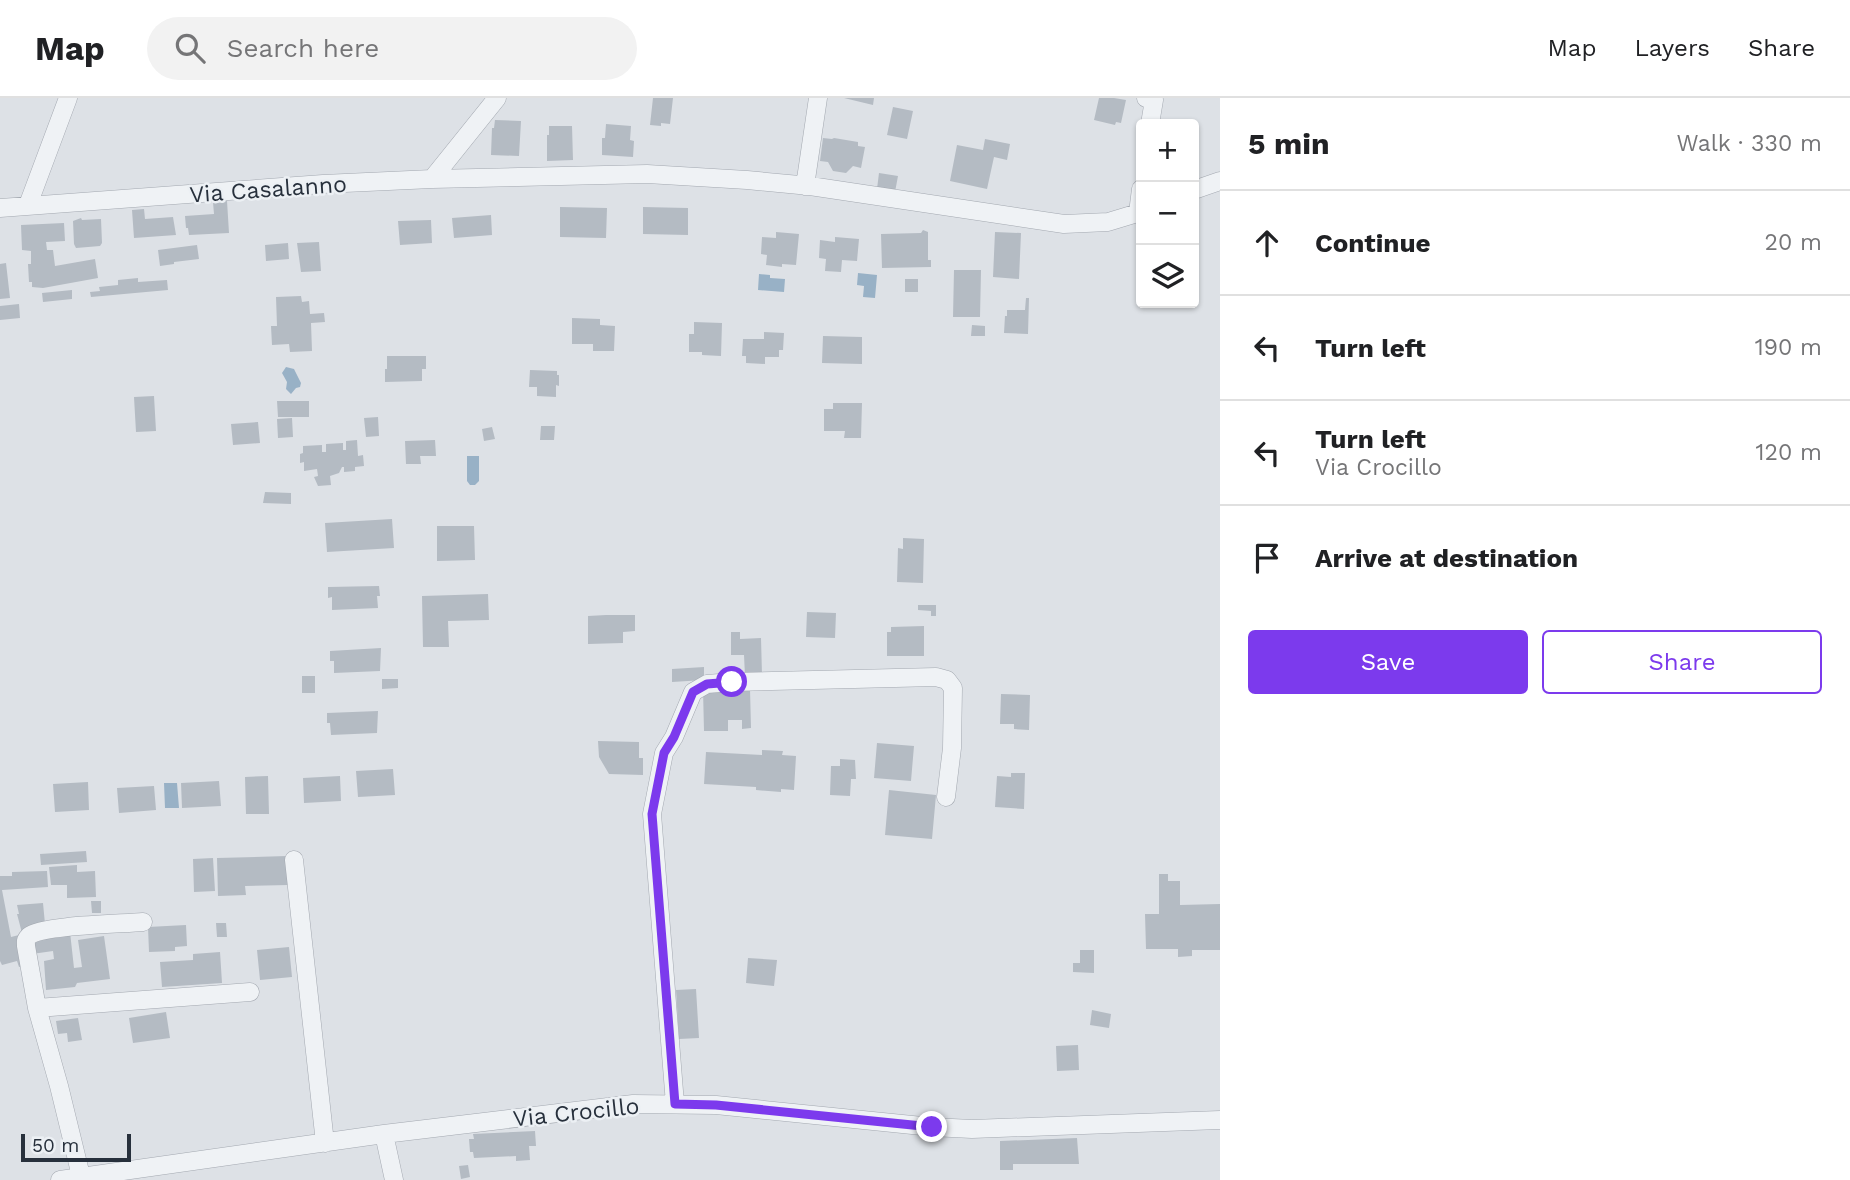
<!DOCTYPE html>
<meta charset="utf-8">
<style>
:root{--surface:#fff;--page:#f2f2f2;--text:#202124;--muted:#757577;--line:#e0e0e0;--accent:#7c3aed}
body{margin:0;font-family:"Work Sans",sans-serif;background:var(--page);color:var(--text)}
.controls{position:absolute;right:21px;top:21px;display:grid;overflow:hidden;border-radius:7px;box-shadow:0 2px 5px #0004}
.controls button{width:63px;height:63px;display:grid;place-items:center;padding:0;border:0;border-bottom:2px solid var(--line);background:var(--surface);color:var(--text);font:35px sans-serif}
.scale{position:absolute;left:21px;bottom:18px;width:110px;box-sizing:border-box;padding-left:7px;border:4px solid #27303c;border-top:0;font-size:19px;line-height:24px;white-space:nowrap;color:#27303c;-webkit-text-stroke:5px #ecf0f4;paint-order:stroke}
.stop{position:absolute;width:21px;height:21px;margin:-16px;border:5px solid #7c3aed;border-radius:50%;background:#fff}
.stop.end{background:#7c3aed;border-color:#fff;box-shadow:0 2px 7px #0008}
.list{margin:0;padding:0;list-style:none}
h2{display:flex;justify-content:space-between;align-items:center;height:91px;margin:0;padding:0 28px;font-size:30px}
h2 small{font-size:23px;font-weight:400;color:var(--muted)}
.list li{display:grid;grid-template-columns:46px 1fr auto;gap:21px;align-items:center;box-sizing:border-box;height:105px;padding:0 28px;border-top:2px solid var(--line)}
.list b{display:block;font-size:26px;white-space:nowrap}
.list p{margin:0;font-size:23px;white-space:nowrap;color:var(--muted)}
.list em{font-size:23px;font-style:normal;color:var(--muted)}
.actions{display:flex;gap:14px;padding:21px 28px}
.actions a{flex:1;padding:16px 0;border:2px solid var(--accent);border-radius:7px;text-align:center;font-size:24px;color:var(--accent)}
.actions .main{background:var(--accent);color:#fff}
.icon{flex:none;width:38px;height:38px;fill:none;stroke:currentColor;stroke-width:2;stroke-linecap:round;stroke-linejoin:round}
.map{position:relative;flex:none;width:1220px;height:1082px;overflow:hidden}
header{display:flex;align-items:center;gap:42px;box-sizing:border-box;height:98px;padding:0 35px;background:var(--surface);border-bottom:2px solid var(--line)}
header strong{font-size:33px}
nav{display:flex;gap:38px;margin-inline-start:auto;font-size:24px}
.search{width:490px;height:63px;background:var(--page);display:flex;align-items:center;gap:18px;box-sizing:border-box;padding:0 24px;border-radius:38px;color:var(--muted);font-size:26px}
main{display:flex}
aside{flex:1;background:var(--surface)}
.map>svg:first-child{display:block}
</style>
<header>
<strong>Map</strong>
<div class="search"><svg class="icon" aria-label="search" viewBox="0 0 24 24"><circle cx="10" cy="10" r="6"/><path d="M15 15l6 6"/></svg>Search here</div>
<nav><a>Map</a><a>Layers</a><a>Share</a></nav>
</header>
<main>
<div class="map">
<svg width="1220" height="1082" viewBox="0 0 1220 1082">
<rect width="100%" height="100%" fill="#dde1e6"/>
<path fill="#98b1c6" d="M858,175L877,177L875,200L863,199L864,188L857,187Z
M759,176L770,177V180L785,181L784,194L758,192Z
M286,269L294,271L301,285L300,289L296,290L291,296L286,291L287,284L282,275Z
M467,358H479V383L475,387H470L467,383Z
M164,685H177L179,710H165Z"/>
<path fill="#b4bbc3" d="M653,0H673L670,26L661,25V28L650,27Z
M844,0H874L873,7Z
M1099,0H1114L1126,2L1121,25L1116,24L1115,27L1094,22Z
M893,9L913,13L907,41L887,37Z
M495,22L521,23L519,58L491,57L492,30H494Z
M606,26L631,28L630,42L634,43L633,59L602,57V40H605Z
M549,28H572L573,62L547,63V37H549Z
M823,40L832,41L834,40L858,44V48L865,49L861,70L853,68L846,75L833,73L828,64L820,63Z
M985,41L1010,46L1007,62L994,59L987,91L950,83L957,47L983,52Z
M879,75L898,78L895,94L877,91Z
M227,103L229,135L189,137L188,130H186L185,118L214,116L213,104Z
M560,109L607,110L606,140L560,139Z
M643,109L688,110V137L643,136Z
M144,111L145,121L173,119L176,137L134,140L132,112Z
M491,117L492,137L454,140L452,120Z
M81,120L82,122L101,121L102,145L100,148L76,150L74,146L73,123Z
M431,122L432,145L400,147L398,123Z
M64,125L65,143L46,144L47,152H53L55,168L95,161L98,180L43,190L32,189V184H29L28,166H31V153L22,152L21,127Z
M923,132L928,134V162H931V169L882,170L881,136L921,135Z
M776,134L799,136L796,167L782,166V169L766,167L767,157L761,156L762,139L776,140Z
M995,134L1021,135L1019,181L993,179Z
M835,139L859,141L857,163L842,162L841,174L825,173L826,161L819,160L820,142L835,144Z
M319,144L321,173L301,174L297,145Z
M288,145L289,161L266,163L265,147Z
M197,147L199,161L174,164V166L160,168L158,152Z
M6,165L10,200L0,201V166Z
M954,172H981L980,219H953Z
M138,180V184L167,182L168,192L91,199L90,194L100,193L99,189L118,187V182Z
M905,181H918V194H905Z
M72,192V201L43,204L42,195Z
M301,198L302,204L309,203L310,216L324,215L325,224L311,225L312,253L290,254L289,246L272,247L271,228H277L276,199Z
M1026,200H1029L1028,236L1004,235L1005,218H1007V212H1025Z
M19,206L20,220L0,222V208Z
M572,220L600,221V227L615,228L614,253H593V246H572Z
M694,224L722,225L721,258L702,257V254H689V236H694Z
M972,227L985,228V238H971Z
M764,234L784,235L783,252H779V259H765V266L746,265V258H742L743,241H764Z
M823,238L862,239V266L822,265Z
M387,258H426V271H422V283L385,284V271H387Z
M530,272L557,273V277H559V288L556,287V299L537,298V289H529Z
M154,298L156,333L136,334L134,299Z
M277,303H309V319H278Z
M833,305H862L861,340H844L845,333H824V311H833Z
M378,319L379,338L366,339L364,320Z
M292,320L293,339L278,340L277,321Z
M258,324L260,345L233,347L231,326Z
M541,328H555L554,342H540Z
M492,329L495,341L484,343L482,331Z
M357,342L358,358L363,357L364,368L355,369V373L344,374V369H342L339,375L330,378L331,387L318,388L314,379L318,378L317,371L304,373V364L300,365V356L303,355V348L322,347V354H326V346L343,345V352H346V343Z
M435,342L436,358H420L421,366H406L405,343Z
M265,394L291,395V406L263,405Z
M392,421L394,450L327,454L325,425Z
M437,428H474L475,462L437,463Z
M903,440L924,441L923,485L897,484L898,450L903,451Z
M379,488L380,498H377L378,510L332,512V499L328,500V489Z
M488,496L489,522L448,523L449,549H423L422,498Z
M918,507H936V518H931V513L918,512Z
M807,514L836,515L835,540L806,539Z
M606,517H635V533L623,534V545L588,546V518Z
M924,528V558H887V534H891V529Z
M731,534H740V541L761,540L762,577L745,578L744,557H731Z
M381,550L380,573L334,575V563H330V553Z
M704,569V582L672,584V571Z
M302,578H315V595H302Z
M382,581H398V590L382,591Z
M703,591H750L751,630L742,631V622H728V633H704Z
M1001,596L1030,597L1029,632L1014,631V626H1000Z
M378,613L377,635L331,637L330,625H327V615Z
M598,643L639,644V660H643V677L609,676L599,659Z
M877,645L914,648L911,683L874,680Z
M762,652L783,653L782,657L796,658L794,692L781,691V694L756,692V689L704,686L706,654L762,657Z
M840,661L855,662L856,681H851L850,698L830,697L831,668H840Z
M393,671L395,697L358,699L356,673Z
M1011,675H1025L1024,711L995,709L997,678L1011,679Z
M268,678L269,716H246L245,679Z
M340,678L341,703L304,705L303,680Z
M219,683L221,708L182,710L181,685Z
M88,684L89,712L55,714L53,686Z
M154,688L156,712L119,715L117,690Z
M889,692L936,697L932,741L885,737Z
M86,753L87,764L41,767L40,756Z
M287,758L288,787L245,788L246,797L218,798L217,760Z
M213,760L215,793L194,794L193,761Z
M77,767V774L95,773L96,799L67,800V787H51L49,769Z
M47,773L48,789L2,792L11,839L19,837L27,868L19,869L17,863L2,867L0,863V778H12V774Z
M1159,776H1168V783H1180V807L1220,806V852H1192V858L1178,859V851H1146L1145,816H1159Z
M91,803H101V815H92Z
M43,805L45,826L22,835L17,816H19L17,807Z
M216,825H226L227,839H217Z
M186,827L187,848L175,849V853L149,854L148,829Z
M70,834L74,870L82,869L78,842L104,838L110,881L77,885L75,889L46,892L44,863L54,861L53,853L32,856L30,842Z
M289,849L292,879L260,882L257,852Z
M1080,852H1094V875L1073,874V865H1080Z
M220,854L222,885L162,889L160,864L193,862V856Z
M748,860L777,862L774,888L746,885Z
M696,891L699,940L679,941L676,892Z
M1092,912L1111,916L1109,930L1090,927Z
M166,914L170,940L133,945L129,920Z
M78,920L82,942L68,944L67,935L58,936L56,923Z
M1078,947L1079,972L1057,973L1056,948Z
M535,1033L536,1048H529L530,1062L516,1063V1058L474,1060L473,1054H470L469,1041H474L473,1036Z
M1077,1040L1079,1066H1013V1072H1000V1043Z
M468,1067L470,1079L461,1081L459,1068Z"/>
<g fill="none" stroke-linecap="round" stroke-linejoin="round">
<defs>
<path id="minor" d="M1146,0L1154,2L1150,26
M432,81L647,76L747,82L810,88L1064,126L1108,124L1141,114
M805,88L818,0
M1194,92L1220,83
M28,107L68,0
M0,110L323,86L432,81L497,0
M1138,115L1141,91
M294,762L325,1045
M37,910L250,894
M675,1006L652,716L664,655L674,639L693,594L707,586L732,584L936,579L947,582L953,590L952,650L946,699
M384,1036L394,1082
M81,1078L59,988L37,910L26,848C26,843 25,842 29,838C42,827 122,826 143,824
M60,1082L384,1036L633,1006L716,1007L932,1029L972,1031L1220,1022"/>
</defs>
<use href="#minor" stroke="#a3a8b0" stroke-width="19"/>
<use href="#minor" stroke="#eff2f5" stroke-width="18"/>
</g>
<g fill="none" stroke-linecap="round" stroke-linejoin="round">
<path stroke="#7c3aed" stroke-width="9" d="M732,584L707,586L693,594L674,639L664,655L652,716L675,1006L716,1007L932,1029"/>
</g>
<g text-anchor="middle" stroke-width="5" stroke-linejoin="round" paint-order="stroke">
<g font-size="23" fill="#27303c" stroke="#ecf0f4">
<text transform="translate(268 91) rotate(-4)" y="8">Via Casalanno</text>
<text transform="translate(576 1014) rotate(-6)" y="8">Via Crocillo</text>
</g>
</g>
</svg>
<div class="controls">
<button>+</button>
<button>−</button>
<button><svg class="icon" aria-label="layers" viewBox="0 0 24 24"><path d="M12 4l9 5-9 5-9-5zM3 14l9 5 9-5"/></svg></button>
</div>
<div class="scale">50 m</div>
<div class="stop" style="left:732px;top:584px"></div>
<div class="stop end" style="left:932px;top:1029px"></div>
</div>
<aside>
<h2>5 min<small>Walk · 330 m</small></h2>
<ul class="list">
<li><svg class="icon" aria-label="ahead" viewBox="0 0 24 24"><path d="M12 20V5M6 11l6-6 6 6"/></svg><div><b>Continue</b></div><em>20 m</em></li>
<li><svg class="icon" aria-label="left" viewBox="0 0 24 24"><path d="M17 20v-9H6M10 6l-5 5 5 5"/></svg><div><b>Turn left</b></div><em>190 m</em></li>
<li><svg class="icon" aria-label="left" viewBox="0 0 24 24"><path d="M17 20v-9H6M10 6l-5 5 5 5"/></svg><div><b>Turn left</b><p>Via Crocillo</p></div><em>120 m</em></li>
<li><svg class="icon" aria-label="arrive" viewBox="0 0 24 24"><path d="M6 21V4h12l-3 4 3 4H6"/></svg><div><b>Arrive at destination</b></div></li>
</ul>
<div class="actions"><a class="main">Save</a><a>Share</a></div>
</aside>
</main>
